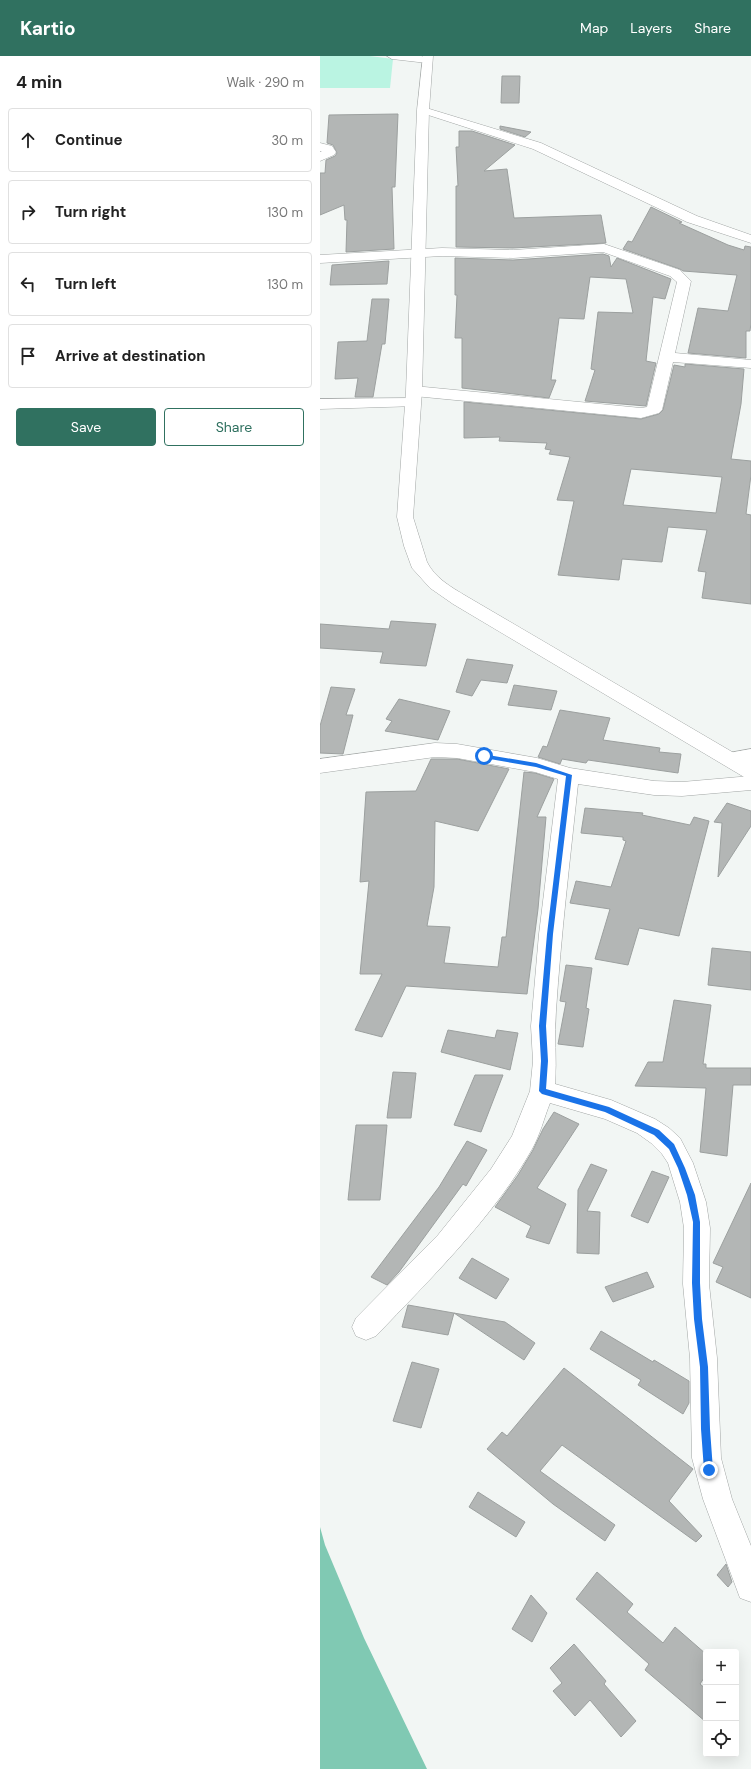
<!DOCTYPE html>
<meta charset="utf-8">
<style>
:root{--surface:#fff;--page:#f6f6f6;--text:#222;--muted:#767676;--line:#e0e0e0;--accent:#307160}
body{margin:0;font-family:"DM Sans",sans-serif;background:var(--page);color:var(--text)}
.controls{position:absolute;right:12px;bottom:12px;display:grid;overflow:hidden;border-radius:4px;box-shadow:0 4px 16px #0002}
.controls button{width:36px;height:36px;display:grid;place-items:center;padding:0;border:0;border-bottom:1px solid var(--line);background:var(--surface);color:var(--text);font:20px sans-serif}
.stop{position:absolute;width:12px;height:12px;margin:-9px;border:3px solid #1a73e8;border-radius:50%;background:#fff}
.stop.end{background:#1a73e8;border-color:#fff;box-shadow:0 1px 4px #0008}
.list{margin:0;padding:0;list-style:none}
h2{display:flex;justify-content:space-between;align-items:center;height:52px;margin:0;padding:0 16px;font-size:17px}
h2 small{font-size:13px;font-weight:400;color:var(--muted)}
.list li{display:grid;grid-template-columns:26px 1fr auto;gap:12px;align-items:center;box-sizing:border-box;height:64px;margin:0 8px 8px;padding:0 8px;border:1px solid var(--line);border-radius:4px}
.list b{display:block;font-size:15px;white-space:nowrap}
.list em{font-size:13px;font-style:normal;color:var(--muted)}
.actions{display:flex;gap:8px;padding:12px 16px}
.actions a{flex:1;padding:9px 0;border:1px solid var(--accent);border-radius:4px;text-align:center;font-size:14px;color:var(--accent)}
.actions .main{background:var(--accent);color:#fff}
.icon{flex:none;width:22px;height:22px;fill:none;stroke:currentColor;stroke-width:2;stroke-linecap:round;stroke-linejoin:round}
.map{position:relative;flex:none;width:431px;height:1713px;overflow:hidden}
header{display:flex;align-items:center;gap:24px;box-sizing:border-box;height:56px;padding:0 20px;background:var(--accent);color:#fff}
header strong{font-size:19px}
nav{display:flex;gap:22px;margin-inline-start:auto;font-size:14px}
main{display:flex}
aside{flex:1;background:var(--surface)}
.map>svg:first-child{display:block}
</style>
<header>
<strong>Kartio</strong>
<nav><a>Map</a><a>Layers</a><a>Share</a></nav>
</header>
<main>
<aside>
<h2>4 min<small>Walk · 290 m</small></h2>
<ul class="list">
<li><svg class="icon" aria-label="ahead" viewBox="0 0 24 24"><path d="M12 20V5M6 11l6-6 6 6"/></svg><div><b>Continue</b></div><em>30 m</em></li>
<li><svg class="icon" aria-label="right" viewBox="0 0 24 24"><path d="M7 20v-9h11M14 6l5 5-5 5"/></svg><div><b>Turn right</b></div><em>130 m</em></li>
<li><svg class="icon" aria-label="left" viewBox="0 0 24 24"><path d="M17 20v-9H6M10 6l-5 5 5 5"/></svg><div><b>Turn left</b></div><em>130 m</em></li>
<li><svg class="icon" aria-label="arrive" viewBox="0 0 24 24"><path d="M6 21V4h12l-3 4 3 4H6"/></svg><div><b>Arrive at destination</b></div></li>
</ul>
<div class="actions"><a class="main">Save</a><a>Share</a></div>
</aside>
<div class="map">
<svg width="431" height="1713" viewBox="0 0 431 1713">
<rect width="100%" height="100%" fill="#f2f6f4"/>
<path fill="#baf4e2" d="M0,0H50L73,3L70,32H0Z"/>
<path fill="#80c9b3" d="M0,1471L5,1489L44,1582L107,1713H0Z"/>
<path fill="#b3b6b5" stroke="#9ca09f" fill-rule="evenodd" d="M182,20H200L199,47H181Z
M78,58L75,131H72L74,193L26,196L27,164H25L24,149L0,159V117H5L6,104L15,100L17,97L13,89L7,87L9,59Z
M180,70L211,76L205,81L180,73Z
M139,75H152L195,89L164,115L187,113L194,162L281,159L286,187L193,192L136,191V130H138L136,91H139Z
M331,151L362,166L359,167L408,189L424,194L425,190L431,191V267L430,275H426V302L368,297L378,252L408,255L417,219L363,215L360,213L303,193L308,185L312,186Z
M283,198L289,200L291,211L297,202L351,223L345,243L333,241L326,305L336,307L326,350L265,345L275,314L271,313L278,256L313,257L306,223L270,221L264,263L239,262L231,324H236L229,342L142,332V282H135L137,239H135V202L193,204Z
M69,205L67,228L10,229L12,209Z
M52,243H69L65,288H62L53,341H35L38,322L15,323L18,286L47,285Z
M365,308L424,313L421,348L411,403L431,405V419L426,458L431,459V548L382,542L386,516L378,515L387,474L348,471L342,506L302,503L299,524L238,519L254,445L237,444L250,401L229,398L231,394L225,393L227,387L179,385L180,381L144,382V346L321,363L339,358L343,354L354,309L365,311ZM311,413L402,421L396,457L303,449Z
M71,565L116,568L106,610L60,607L63,596L0,592V568L69,573Z
M147,603L193,609L187,627L161,624L152,640L136,636Z
M194,629L237,635L231,654L188,649Z
M11,631L35,633L26,659H33L23,698L0,697V670Z
M79,643L130,655L118,684L65,675L72,665L66,663Z
M240,654L290,662L283,684L340,692L339,696L361,698L358,717L268,704L266,707L242,703L240,708L218,701L223,690L227,691Z
M111,703H137L189,713L158,775L115,765L114,831L107,870L130,871L124,907L178,911L182,881H186L204,716L215,717L234,723L217,761H226L218,853L207,938L86,930L62,981L35,974L62,918H40L49,825L40,826L46,736L96,735Z
M407,747L431,755V770L398,821L402,767L394,766Z
M265,752L323,757L322,759L370,769L374,761L389,765L359,880L319,872L308,909L275,903L290,853L250,847L256,825L291,831L306,785L303,784V781L261,777Z
M392,892L431,896V934L388,929Z
M246,909L272,912L266,952L269,953L263,991L238,988L246,946L240,945Z
M354,944L391,949L383,1008H386V1012H431V1029H413L407,1100L380,1096L386,1032L315,1030L328,1006H343Z
M128,974L175,982L177,974L198,977L190,1014L121,996Z
M73,1016L96,1017L91,1062H67Z
M155,1019H183L161,1076L134,1069Z
M234,1056L259,1068L217,1132L246,1148L229,1188L206,1181L211,1170L175,1151L198,1119L213,1094L223,1073Z
M36,1069H67L60,1144H28Z
M147,1085L167,1094L146,1130L143,1128L79,1216L67,1229L51,1221L119,1131Z
M271,1108L287,1114L267,1155L280,1156L279,1198L257,1197L258,1134Z
M332,1115L349,1121L328,1167L311,1160Z
M431,1127V1242L396,1226L403,1211L393,1207Z
M152,1202L189,1223L176,1243L139,1222Z
M327,1216L334,1231L293,1246L285,1231Z
M88,1249L185,1266L215,1287L204,1304L134,1257L128,1279L82,1271Z
M281,1275L333,1306L334,1304L369,1325V1347L363,1358L318,1329L321,1324L270,1293Z
M92,1306L119,1313L101,1372L73,1365Z
M244,1312L373,1413L349,1445L382,1480L376,1486L242,1389L220,1415L295,1469L285,1485L233,1448L167,1393L182,1376L187,1380Z
M158,1436L205,1466L196,1481L149,1451Z
M406,1508L412,1526L408,1531L397,1519Z
M277,1516L313,1548L307,1556L343,1587L355,1571L386,1598V1619L380,1628L386,1633V1666L325,1614L329,1608L256,1543Z
M211,1539L227,1557L212,1586L192,1573Z
M254,1588L286,1625L284,1628L316,1665L301,1681L270,1644L255,1660L233,1635L242,1627L230,1612Z"/>
<g fill="none" stroke-linecap="round" stroke-linejoin="round">
<defs>
<path id="minor" d="M67,0H101L111,2L112,4L107,7L72,3Z
M103,51L221,87L377,160L431,179V187L367,166L213,93L99,56L97,54L99,52Z
M0,87L12,90L16,96L14,99L0,105V96L2,95H0Z
M284,188L360,214L371,225L355,297L431,304V312L353,306L342,354L339,357L321,362L94,340L89,338L86,335L89,332L94,330L321,352L327,351L357,226L350,220L283,196L193,202L122,200L0,207V199L122,192L193,194Z
M93,342L98,344L101,347L98,350L0,353V343Z
M115,687L137,688L217,702L250,712L334,725L362,726L431,720V734L362,740L334,739L258,728C250,804 241,879 236,955C234,980 237,1003 235,1028L291,1044L335,1063L349,1072L360,1082L373,1107L386,1146L390,1172L389,1228L397,1302L401,1402L412,1443L431,1490V1546L420,1542L383,1443L372,1402L370,1302L363,1228L364,1172L360,1146L348,1107L342,1098L331,1087L317,1077L285,1063L230,1047C224,1062 220,1079 212,1093C173,1162 110,1223 56,1280L46,1284L36,1280L32,1271L36,1262L118,1179L171,1113L192,1080L210,1035L213,1005L211,970L219,878L238,723L215,716L137,702L115,701L0,717V703Z
M431,693V707L410,710L403,708L400,703L403,698Z"/>
<path id="tertiary" d="M103,0H113L109,54L102,335L93,461L107,506C115,522 131,531 146,540L431,707V723L424,721L133,548L110,532L92,512L84,490L77,461L86,335L97,54Z"/>
</defs>
<use href="#minor" stroke="#a2a6a5" stroke-width="1"/>
<use href="#tertiary" stroke="#a2a6a5" stroke-width="1"/>
<use href="#minor" fill="#fff" fill-rule="evenodd"/>
<use href="#tertiary" fill="#fff" fill-rule="evenodd"/>
</g>
<path fill="#1a73e8" d="M162,698L216,707L252,719L233,878L226,970L228,1005L226,1033L289,1051L339,1074L354,1088L365,1112L375,1139L380,1166V1227L382,1263L388,1311L390,1373L393,1414L392,1417L389,1418L386,1417L384,1414L381,1373L380,1311L374,1263L372,1227L373,1166L367,1139L358,1112L349,1093L334,1079L285,1056L222,1038L219,1035L221,1005L219,970L227,878L246,720L216,711L164,702L161,700Z"/>
</svg>
<div class="controls">
<button>+</button>
<button>−</button>
<button><svg class="icon" aria-label="locate" viewBox="0 0 24 24"><circle cx="12" cy="12" r="6"/><path d="M12 2v4M12 18v4M2 12h4M18 12h4"/></svg></button>
</div>
<div class="stop" style="left:164px;top:700px"></div>
<div class="stop end" style="left:389px;top:1414px"></div>
</div>
</main>
